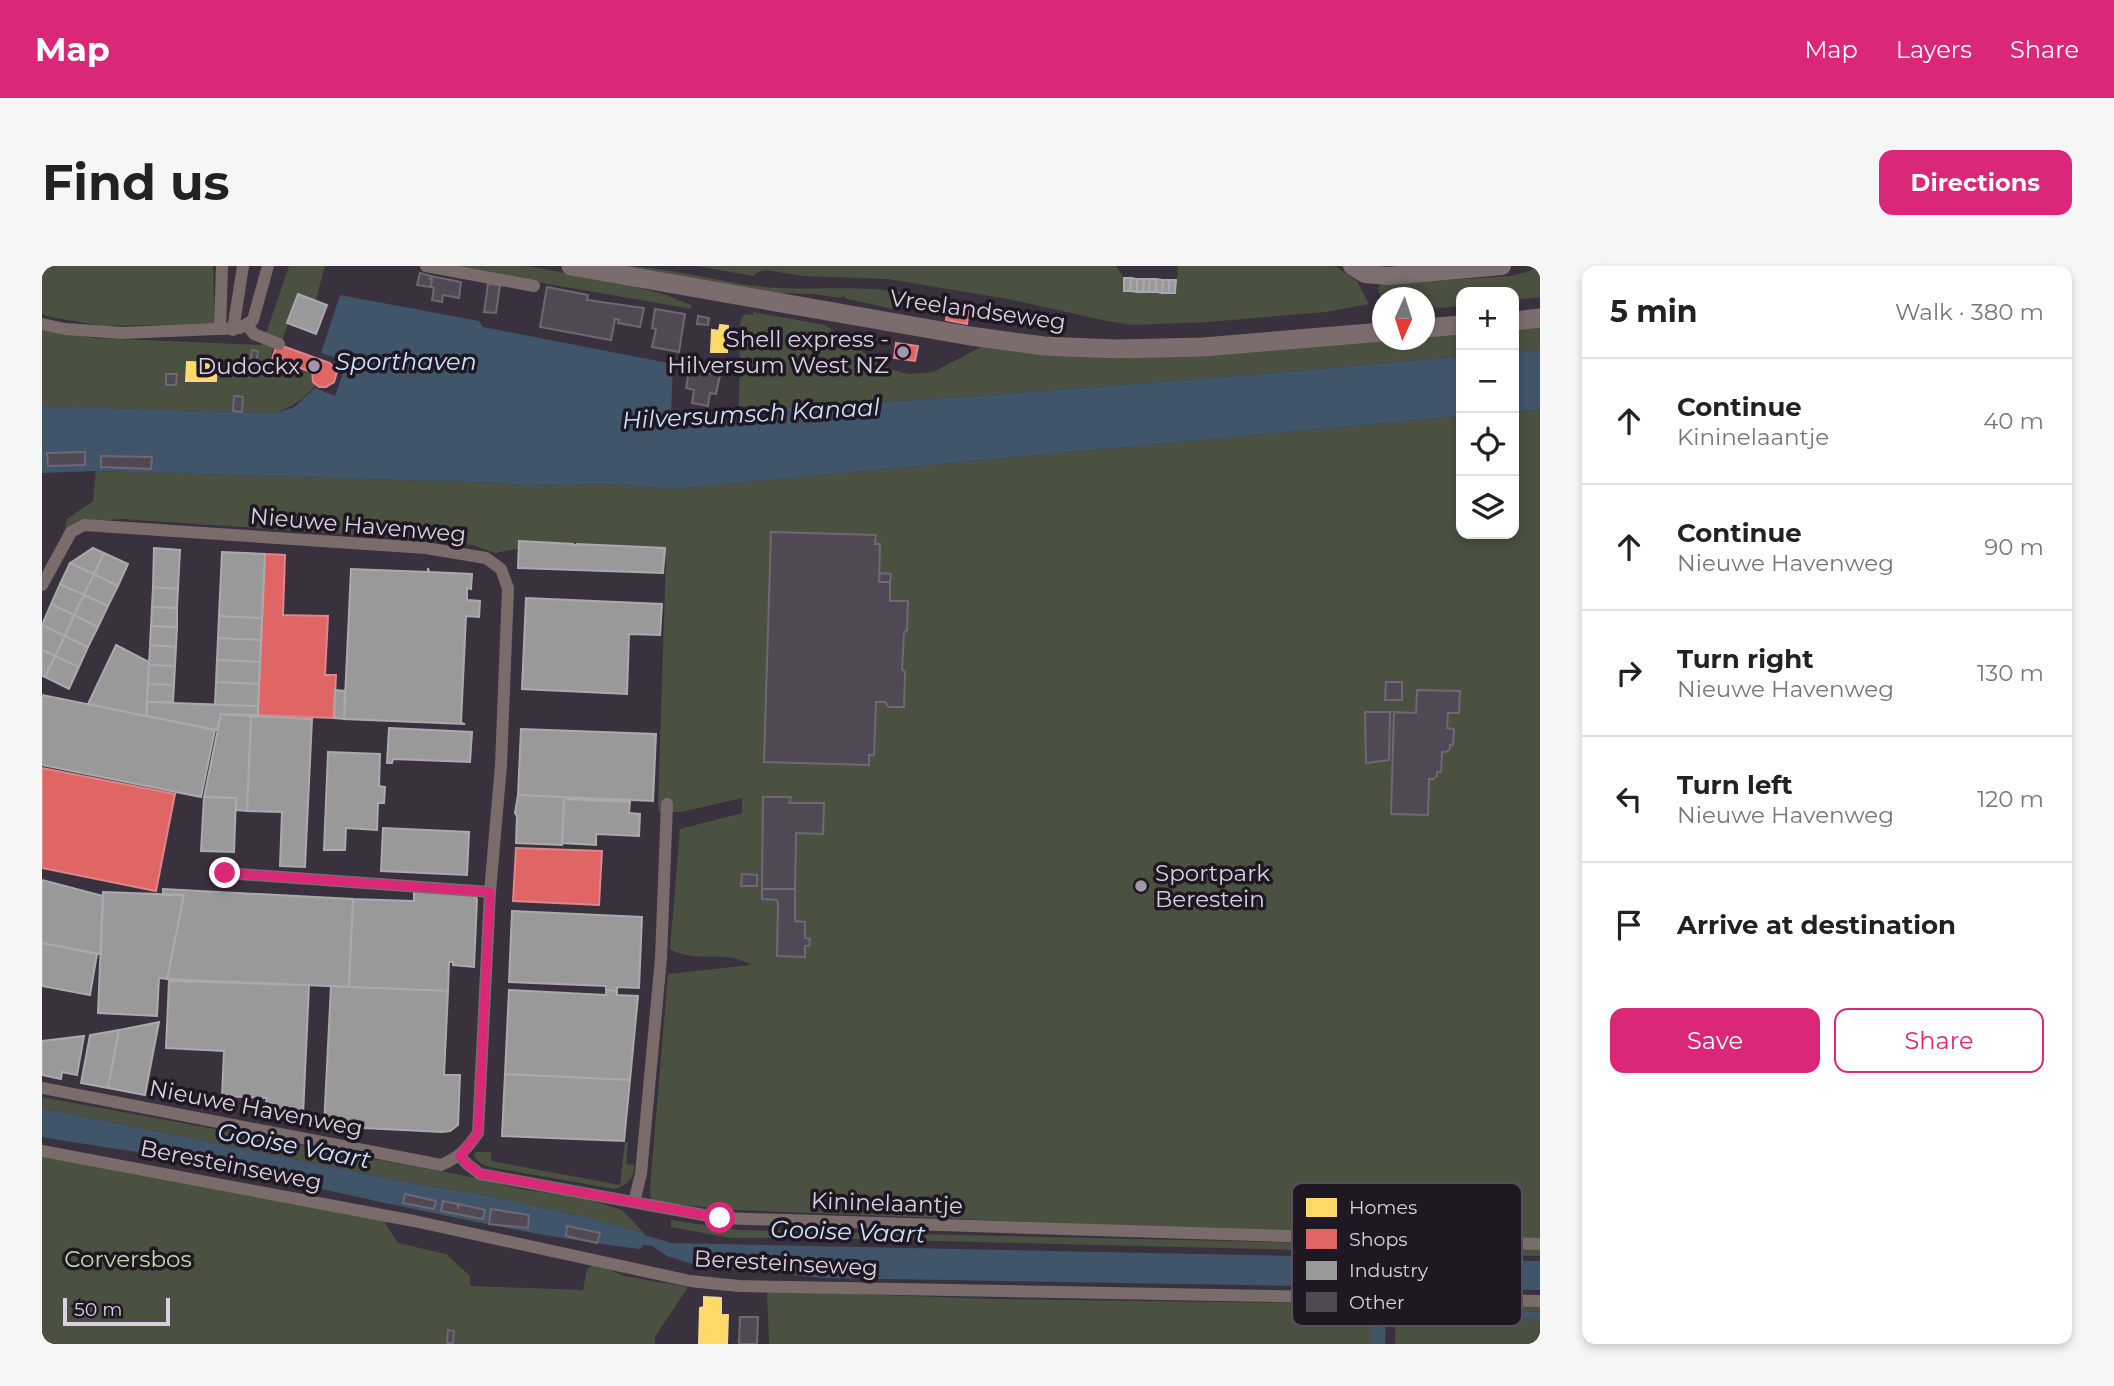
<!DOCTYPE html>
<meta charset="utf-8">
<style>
:root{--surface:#fff;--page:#f6f6f6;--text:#222;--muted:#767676;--line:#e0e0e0;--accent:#db2777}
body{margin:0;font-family:Montserrat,sans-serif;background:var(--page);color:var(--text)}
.controls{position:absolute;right:21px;top:21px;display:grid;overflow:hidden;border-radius:14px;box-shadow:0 4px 10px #0003}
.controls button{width:63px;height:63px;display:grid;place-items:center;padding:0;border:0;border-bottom:2px solid var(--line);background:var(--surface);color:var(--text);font:35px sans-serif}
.compass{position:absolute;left:1330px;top:21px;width:63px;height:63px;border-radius:50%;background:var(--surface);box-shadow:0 4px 10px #0003;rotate:183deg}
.scale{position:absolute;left:21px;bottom:18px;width:107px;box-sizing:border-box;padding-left:7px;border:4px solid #dacfdf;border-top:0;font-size:19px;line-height:24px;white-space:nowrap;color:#dacfdf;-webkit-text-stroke:5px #1f1823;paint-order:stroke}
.stop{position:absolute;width:21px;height:21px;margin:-16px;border:5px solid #db2777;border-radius:50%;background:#fff}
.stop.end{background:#db2777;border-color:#fff;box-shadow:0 2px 7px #0008}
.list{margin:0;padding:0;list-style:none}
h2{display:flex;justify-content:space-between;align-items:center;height:91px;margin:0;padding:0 28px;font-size:30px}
h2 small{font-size:23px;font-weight:400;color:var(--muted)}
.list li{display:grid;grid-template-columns:46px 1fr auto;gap:21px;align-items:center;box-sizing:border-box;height:126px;padding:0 28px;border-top:2px solid var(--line)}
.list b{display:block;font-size:26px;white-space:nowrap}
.list p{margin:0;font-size:23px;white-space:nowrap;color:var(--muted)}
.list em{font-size:23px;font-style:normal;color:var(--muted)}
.actions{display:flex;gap:14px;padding:21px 28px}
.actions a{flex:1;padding:16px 0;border:2px solid var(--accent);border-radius:14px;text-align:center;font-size:24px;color:var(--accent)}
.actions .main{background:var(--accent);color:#fff}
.icon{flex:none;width:38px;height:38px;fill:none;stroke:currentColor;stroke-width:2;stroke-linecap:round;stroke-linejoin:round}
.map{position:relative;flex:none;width:1498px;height:1078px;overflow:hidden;border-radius:14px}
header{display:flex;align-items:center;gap:42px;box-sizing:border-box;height:98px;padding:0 35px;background:var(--accent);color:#fff}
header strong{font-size:33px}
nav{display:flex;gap:38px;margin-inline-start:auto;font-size:24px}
.intro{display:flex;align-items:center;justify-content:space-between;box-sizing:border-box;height:168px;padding:0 42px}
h1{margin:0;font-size:49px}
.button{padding:18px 32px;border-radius:14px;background:var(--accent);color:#fff;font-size:24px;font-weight:700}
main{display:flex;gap:42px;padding:0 42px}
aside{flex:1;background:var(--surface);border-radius:14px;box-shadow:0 4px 10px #0003}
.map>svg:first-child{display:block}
</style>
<header>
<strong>Map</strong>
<nav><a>Map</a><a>Layers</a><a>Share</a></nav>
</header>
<div class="intro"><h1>Find us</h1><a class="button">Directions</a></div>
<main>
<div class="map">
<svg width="1498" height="1078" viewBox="0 0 1498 1078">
<rect width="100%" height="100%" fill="#3a313e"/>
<path fill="#4a5140" d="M0,0H171L173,58L59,60L4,50L0,48Z
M247,0H283L273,37L255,31L238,81L232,80L228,93L268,107L273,120C260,134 249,142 231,147L0,140V63L53,72L220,79Z
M402,0H485L588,19L624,29L649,39L650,43Z
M575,0C622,0 668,14 714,20C765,26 816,18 866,27V29L852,32V35L850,36L852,43L805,33L801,30L799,32L771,28L730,27Z
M655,0H1074L1081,11V26L1134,28L1136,0H1293L1315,15L1327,38L1283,46L1166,56L1091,59L1065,55L966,33L846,13L761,10L723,4L716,6L711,10Z
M1494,0H1498V31L1472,34V26H1419V40L1398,42L1383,41L1382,32H1340V35L1336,23L1338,18L1469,10L1488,5Z
M711,46L783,59L838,98L851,104L867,108L891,106L945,78L973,84L1069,93L1114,91L1345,74H1382L1383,70L1419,67V90L1243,106L935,130L726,143L697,140L698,58L700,51L703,48L711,49Z
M1498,60V84L1472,86V62Z
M1498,144V974L1370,971L696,944L609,936L608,922L626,708L709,699C685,683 653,698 628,683L638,563L700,547V532L639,546H617L616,540L624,291L473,283L453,287L431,279L345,271L80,253L38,256L23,263L25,253L51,235L54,205L460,217L481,220L569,218L630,223L1419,150V268H1472V146Z
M0,831L424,910L479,923L545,933L580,944L602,967L539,950L437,928L369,917L0,842Z
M583,876H586L584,898L592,899C593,912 584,920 572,923L448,901L438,897L431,889L434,886H449V895L578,919Z
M0,890L341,954L356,977L404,988L428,1010V1020L541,1024L545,1003L553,998L582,1010L646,1021L613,1071V1078H0Z
M629,954L697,964L1498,982V990L773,972H688L629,961Z
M725,1025L954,1033L1332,1038L1328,1078H727Z
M1358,1039L1498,1040V1046L1368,1044L1367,1051L1374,1052L1498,1054V1078H1353L1354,1048L1357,1046Z"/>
<path fill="#40546a" d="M298,29L437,55L441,61L631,98L629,151L646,156L726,150V143L935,130L1243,106L1419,90V150L630,223L569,218L481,220L460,217L54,205L0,207V140L231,147L251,142L273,122L293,130L305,96L279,87Z
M1498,84V144L1472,146V86Z
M0,842L369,917L437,928L539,950L602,967L603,969L629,977L1498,995V1024L784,1012L659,1001L625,990L610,980L601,979L598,983C443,964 291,923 137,893C92,885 46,879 0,871Z
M1337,1042L1344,1046L1343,1078H1328L1330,1045Z
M1368,1044L1498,1046V1054L1374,1052L1366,1051Z"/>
<path fill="#ffd966" stroke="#f4d68a" stroke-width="2" d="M678,59L686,60L685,86H669L670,64L677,65Z
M145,96L175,97L174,115H144Z
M662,1031L679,1032V1049H686L685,1078H657L658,1042L662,1041Z"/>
<path fill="#e06666" stroke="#de868a" stroke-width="2" d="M906,40L927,43L925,58L904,54Z
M854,77L876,80L873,95L852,92Z
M235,78L288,97L295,106L292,116L284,121H277L271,116L270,106L230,93Z
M223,288L243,289L241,349L286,350L283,409H294L292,452L216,449Z
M0,502L133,528L114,625L0,602Z
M474,582L560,585L557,639L471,635Z"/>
<path fill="#999" stroke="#aca9ae" stroke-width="2" d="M1082,12H1089L1088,25H1082Z
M1089,12L1095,13V26L1088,25Z
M1095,13H1102L1101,26H1095Z
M1102,13H1108L1107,26H1101Z
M1108,13H1114V26H1107Z
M1114,13L1121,14L1120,27L1114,26Z
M1121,14H1127V27H1120Z
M1127,14H1134L1133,27H1127Z
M256,28L285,39L274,68L245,57Z
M477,275L531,278V279H535V278L623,282L621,307L476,302Z
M51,282L62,287L52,308L28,297Z
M112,282L138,284L136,323L111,321Z
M180,286L223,288L220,352L177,350Z
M62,287L86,298L76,320L52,308Z
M28,297L52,308L42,329L18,318Z
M386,302L387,306L430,308L429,323L425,322V334L438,335L437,351L424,350L419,457L423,458L302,453L309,303L386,306Z
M52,308L76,320L66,340L42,329Z
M18,318L42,329L32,349L9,338Z
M111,321L136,323L135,342L110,341Z
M42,329L66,340L56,361L32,349Z
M484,332L620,338L618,369L587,368L585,428L480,423Z
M9,338L32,349L23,370L0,359Z
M110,341L135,342V361L109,360Z
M32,349L56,361L46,381L23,370Z
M177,350L220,352L219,374L176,372Z
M0,359L23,370L13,390L0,384Z
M109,360L135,361L134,381L108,379Z
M23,370L46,381L37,401L13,390Z
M176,372L219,374L218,396L175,394Z
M74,379L107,396L104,450L46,438Z
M108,379L134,381L133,400L107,399Z
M0,384L13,390L3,411L0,410Z
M13,390L37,401L27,423L3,411Z
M175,394L218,396L217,418L174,416Z
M107,399L133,400L132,419L106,418Z
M174,416L217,418L216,440L173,439Z
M106,418L132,419L131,436H105Z
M293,424L303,425L302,453L292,452Z
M0,429L173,464L159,531L0,499Z
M105,436L216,440V449L179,448L175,464L105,450Z
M179,448L209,450L205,545L194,544V532L162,531Z
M209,450L270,453L263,601L238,600L240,546L205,545Z
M347,462L430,466L428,496L351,493L350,497H345Z
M479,463L614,468L611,535L476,529Z
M286,486L338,488L337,520L343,521L342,537H336L335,564L304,562L303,584H282Z
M476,529L522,531L520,579L474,577L475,550L473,547Z
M162,531L194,532L192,586L159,585Z
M522,533L588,536L587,547L598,548L597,570L554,568V579L520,577Z
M341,562L427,566L425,609L339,605Z
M0,614L61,630L59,688L0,677Z
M121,623L311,633L307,721L125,713L142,629H121Z
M372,624L429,627L435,633L432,701L411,699V696H407L406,725L307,721L311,633L372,635Z
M61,626L142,629L125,713L117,712L115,750L56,747Z
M470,645L600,651L597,722L575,721V725L564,724V720L467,716Z
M0,677L55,688L48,729L0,720Z
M127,715L267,719L261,850L228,848V837H224L225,832L180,830L182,785L124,782Z
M289,720L406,725L402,809H418L416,859L408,865L400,866L282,860Z
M467,724L564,729V724L575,725V729L596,730L588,814L463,808Z
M117,756L103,829L66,822L77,764Z
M77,764L66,822L39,817L48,769Z
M42,770L35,809L20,806L19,813L0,809V775Z
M463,808L588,814L582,875L460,870Z"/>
<path fill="#504954" stroke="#6f6773" stroke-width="2" d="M378,7L389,10L388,13H390L389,21L375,19Z
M388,10L419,16L417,32L401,29L400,36L390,34L392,22L389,21L390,13H388Z
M446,18L458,19L454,47L442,46Z
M505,21L546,29L545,34L602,42L598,61L576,57L577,54L573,53L569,74L498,61Z
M613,43L643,48L637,86L610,81L614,63L610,62Z
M656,50L667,52L666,59L655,58Z
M210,84L216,85L214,99L208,98Z
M648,100L667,103L666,107L678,109L674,128L668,127L666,140L650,137L652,124L644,122Z
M124,108H135L134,119H124Z
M192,130L201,131L200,146L191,145Z
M43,186V199L6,200L5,187Z
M59,190L110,191L109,203L59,201Z
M729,266L834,269L833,278H838L837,316H848V335H866L865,364L862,367L860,403L863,406L862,441H847L843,436H834L832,489H827V499L722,496Z
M838,307L849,308L848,316H837Z
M1344,416H1360V434H1343Z
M1375,424L1418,425L1417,447H1406L1405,462L1412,463L1411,479H1408V483L1404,486H1400L1399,506H1395V510L1391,513H1387L1386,549L1349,548L1352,446L1374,447Z
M1323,446H1348L1347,494L1324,497Z
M721,531H749L747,537H782L781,568L754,567L753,623H720Z
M700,608L715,609V620H699Z
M720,623H753V655L763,656V672L768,673L767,680H763V691L735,690L736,638L735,634L720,633Z
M363,928L394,935L392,943L361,937Z
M401,935L416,938V943L417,938L443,944L441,953L399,945Z
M449,943L487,949L486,962L447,958Z
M525,960L558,967L555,977L524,970Z
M698,1051H716L715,1078H697Z
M406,1064L412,1065L411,1077H405Z"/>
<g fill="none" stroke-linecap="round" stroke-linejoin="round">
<path stroke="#796c6b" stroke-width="12" d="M384,0L492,20
M0,58L23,63L80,67L198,62L211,54L226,0
M205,59L212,68L237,78
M178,63L180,0
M191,64L201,0
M0,319L29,266L42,259L384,282L444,292L459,303L466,322L459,499L448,626L436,867C423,885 419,890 399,899L0,822
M183,607L448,626
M0,885L372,955L648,1015L697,1020L1498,1035
M418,890L425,898L438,908L678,952L1498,978
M592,936L599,908L619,692L625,538"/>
<path stroke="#7b6f6f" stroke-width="18" d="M1310,0L1323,8L1346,10L1460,0"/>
<path stroke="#7b6c6e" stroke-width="19" d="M529,0L928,70L1002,80L1074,83L1161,81L1340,66
M1472,55L1498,52
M1382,62L1419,59"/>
</g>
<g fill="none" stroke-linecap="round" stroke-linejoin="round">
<path stroke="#db2777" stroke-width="9" d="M183,607L448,626L436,867L418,890L425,898L439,908L678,952"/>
</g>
<g fill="#a298a7" stroke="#1f1823" stroke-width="2.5">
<circle cx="861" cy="86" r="7"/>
<circle cx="272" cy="100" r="7"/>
<circle cx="1099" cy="620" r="7"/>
</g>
<g text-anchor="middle" stroke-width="7" stroke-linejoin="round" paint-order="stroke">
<g font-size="23" fill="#dacfdf" stroke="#1f1823">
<text transform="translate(936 44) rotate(8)" y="8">Vreelandseweg</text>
<text transform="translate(316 259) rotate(5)" y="8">Nieuwe Havenweg</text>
<text transform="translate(214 842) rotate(11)" y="8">Nieuwe Havenweg</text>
<text transform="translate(189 899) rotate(11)" y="8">Beresteinseweg</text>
<text transform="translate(845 937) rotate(2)" y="8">Kininelaantje</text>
<text transform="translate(744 997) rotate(3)" y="8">Beresteinseweg</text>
</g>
<g font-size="23" fill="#dacfdf" stroke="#1f1823" text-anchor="end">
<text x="847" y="81">Shell express -<tspan x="847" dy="26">Hilversum West NZ</tspan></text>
<text x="258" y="108">Dudockx</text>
<text x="1113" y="615" text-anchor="start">Sportpark<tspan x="1113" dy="26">Berestein</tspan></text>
</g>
<g font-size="23" fill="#c2dba6" stroke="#1f1823">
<text x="86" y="1001">Corversbos</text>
</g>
<g font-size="24" font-style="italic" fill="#c9e3fd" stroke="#1f1823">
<text x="364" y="104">Sporthaven</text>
<text transform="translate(709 148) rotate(-3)" y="8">Hilversumsch Kanaal</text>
<text transform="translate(252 880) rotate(11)" y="8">Gooise Vaart</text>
<text transform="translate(806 966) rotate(2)" y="8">Gooise Vaart</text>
</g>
</g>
<rect x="1250" y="917" width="230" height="143" rx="10" fill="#1f1823" stroke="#574f5b" stroke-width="2"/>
<rect x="1264" y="932" width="31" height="19" fill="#ffd966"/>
<rect x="1264" y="963" width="31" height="20" fill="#e06666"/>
<rect x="1264" y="995" width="31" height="19" fill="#999"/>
<rect x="1264" y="1026" width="31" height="20" fill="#504954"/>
<g font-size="19" fill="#dacfdf">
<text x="1307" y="948">Homes</text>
<text x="1307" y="980">Shops</text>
<text x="1307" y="1011">Industry</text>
<text x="1307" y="1043">Other</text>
</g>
</svg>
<div class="controls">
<button>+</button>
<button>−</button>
<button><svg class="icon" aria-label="locate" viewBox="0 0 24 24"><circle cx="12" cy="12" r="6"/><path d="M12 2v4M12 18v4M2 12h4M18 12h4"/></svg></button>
<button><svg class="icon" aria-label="layers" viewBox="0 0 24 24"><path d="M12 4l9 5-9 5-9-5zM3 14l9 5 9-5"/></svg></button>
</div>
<svg class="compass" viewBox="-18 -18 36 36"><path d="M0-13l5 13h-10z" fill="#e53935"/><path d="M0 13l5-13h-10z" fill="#767676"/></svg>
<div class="scale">50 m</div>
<div class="stop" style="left:678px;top:952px"></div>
<div class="stop end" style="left:183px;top:607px"></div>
</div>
<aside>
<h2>5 min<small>Walk · 380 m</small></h2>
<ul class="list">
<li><svg class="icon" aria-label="ahead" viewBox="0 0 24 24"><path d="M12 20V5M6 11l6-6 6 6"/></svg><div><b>Continue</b><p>Kininelaantje</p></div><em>40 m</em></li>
<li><svg class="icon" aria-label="ahead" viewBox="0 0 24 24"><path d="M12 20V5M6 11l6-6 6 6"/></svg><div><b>Continue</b><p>Nieuwe Havenweg</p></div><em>90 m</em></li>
<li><svg class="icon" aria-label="right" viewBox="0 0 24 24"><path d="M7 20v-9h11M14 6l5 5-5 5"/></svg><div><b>Turn right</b><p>Nieuwe Havenweg</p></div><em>130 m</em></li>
<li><svg class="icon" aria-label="left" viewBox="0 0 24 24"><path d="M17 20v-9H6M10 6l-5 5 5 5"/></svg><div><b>Turn left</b><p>Nieuwe Havenweg</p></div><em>120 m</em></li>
<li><svg class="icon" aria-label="arrive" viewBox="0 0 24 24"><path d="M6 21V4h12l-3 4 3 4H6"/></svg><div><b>Arrive at destination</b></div></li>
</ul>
<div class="actions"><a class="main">Save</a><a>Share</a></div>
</aside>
</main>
